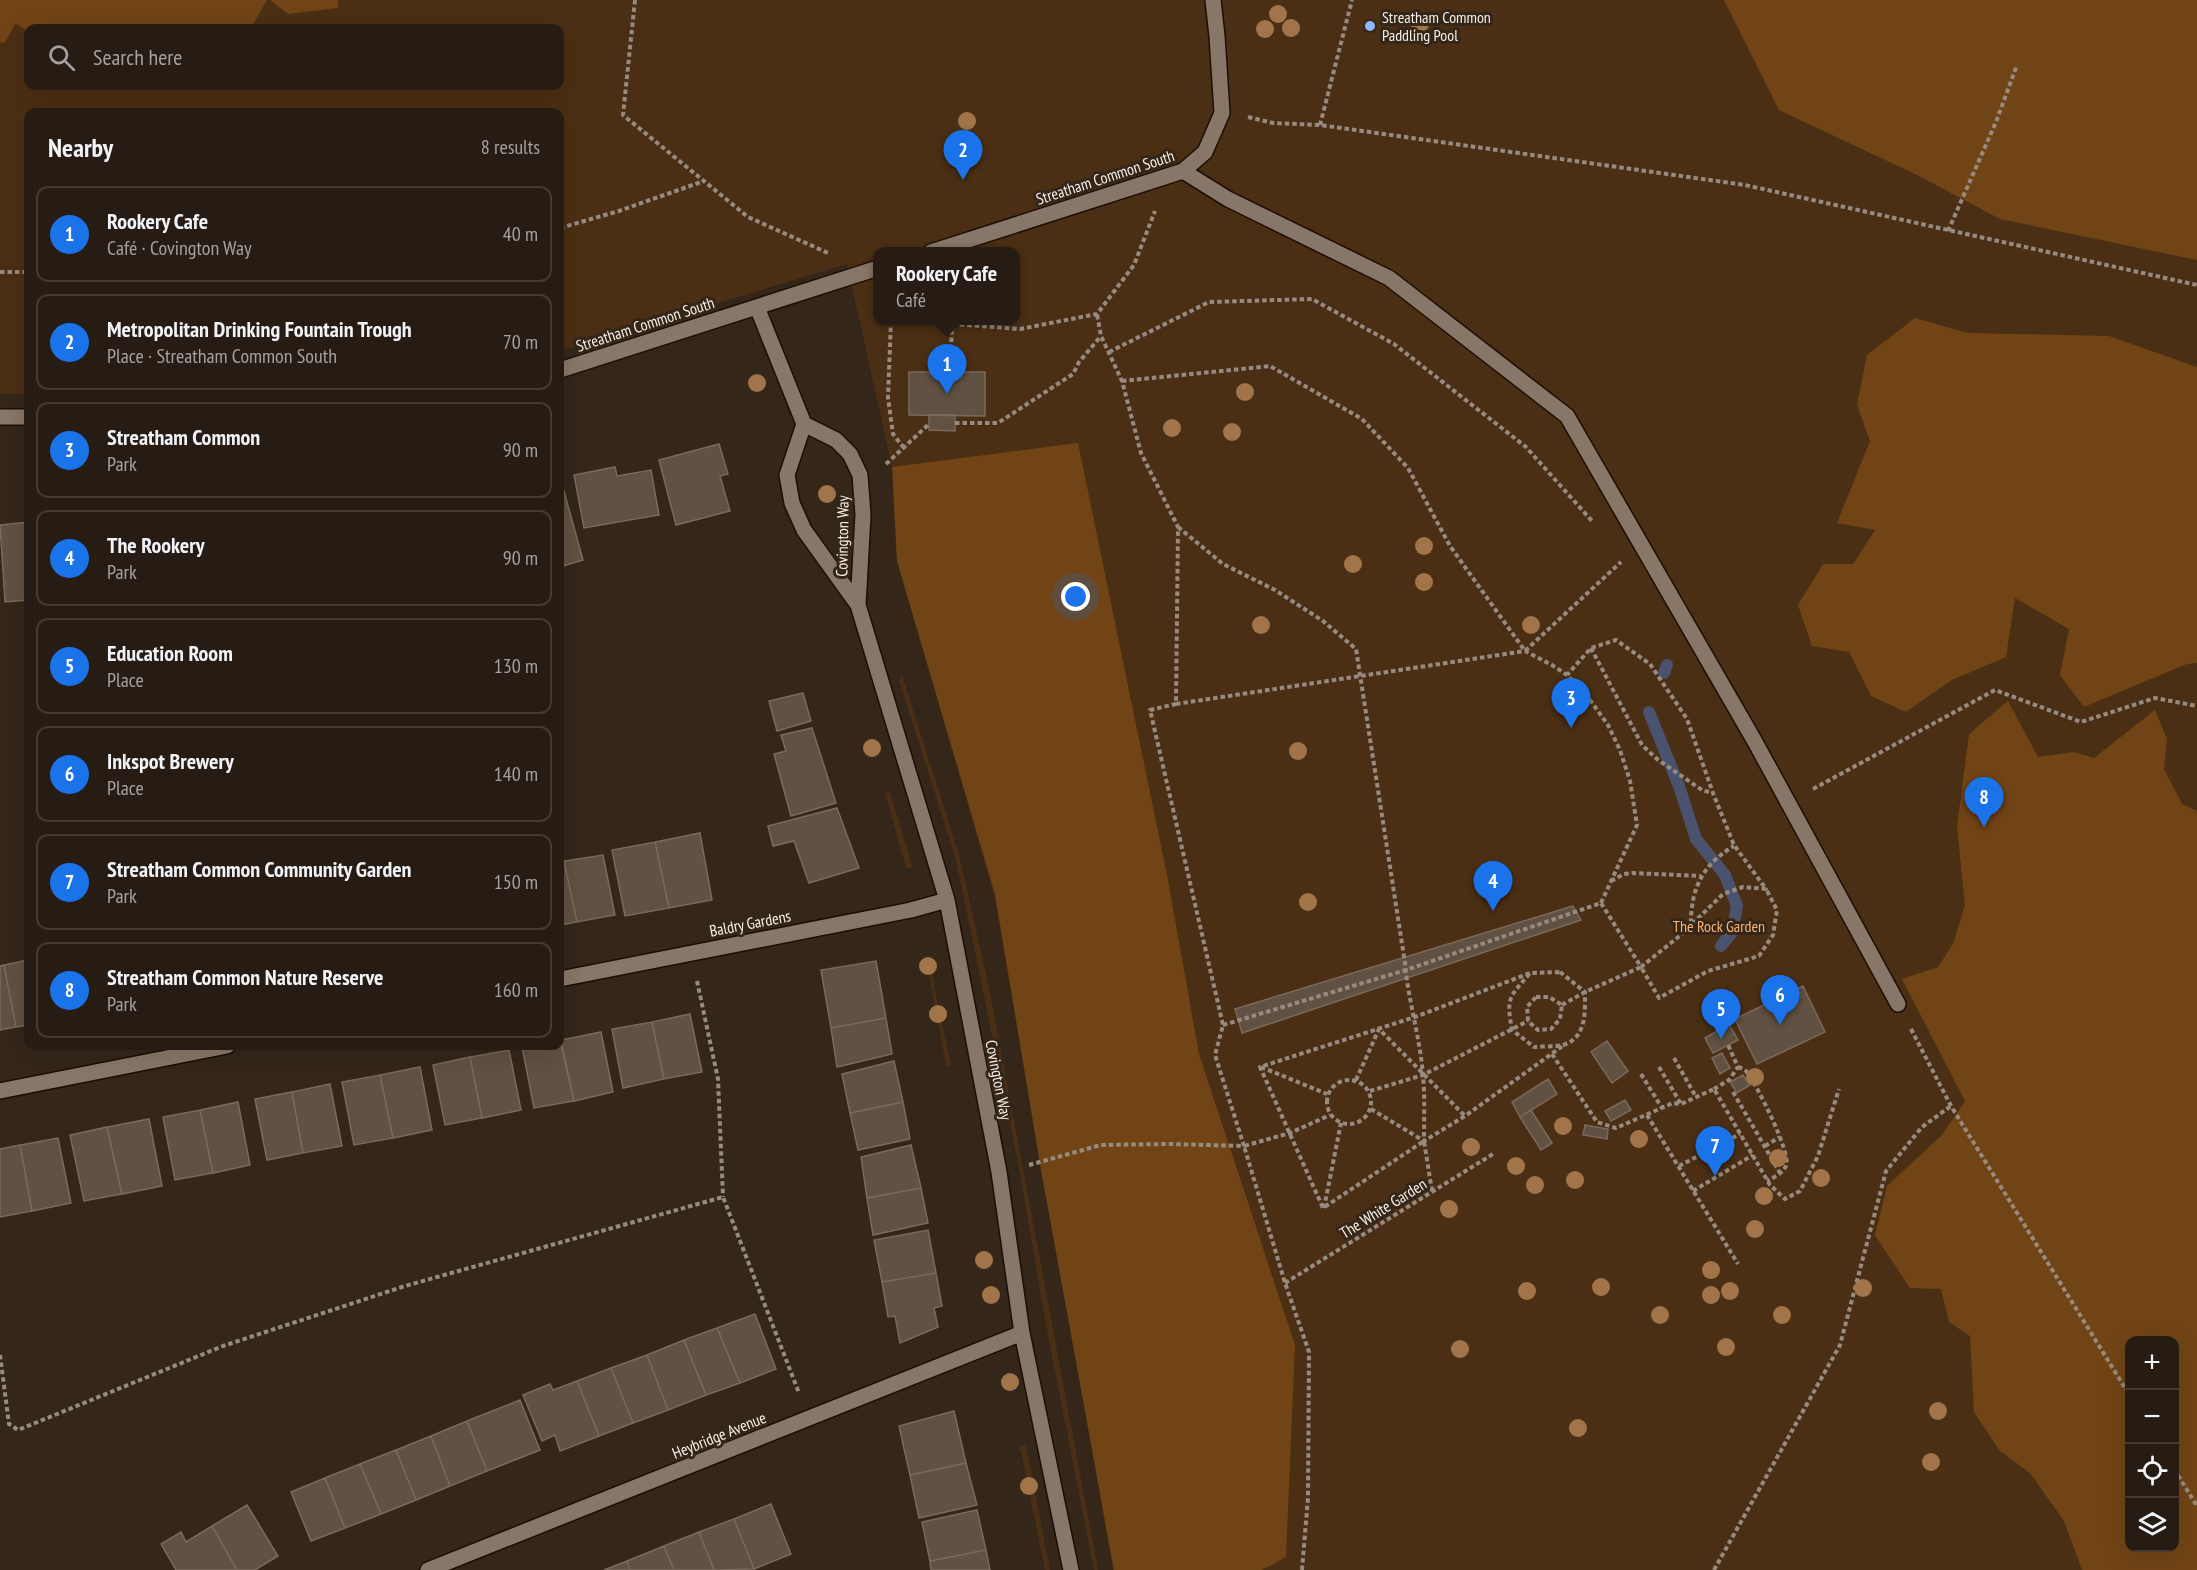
<!DOCTYPE html>
<meta charset="utf-8">
<style>
:root{--surface:#271c13;--page:#332921;--text:#f1f3f6;--muted:#a4a1a0;--line:#433a33;--accent:#1a73e8}
body{margin:0;font-family:"PT Sans Narrow",sans-serif;background:var(--page);color:var(--text)}
.controls{position:absolute;right:18px;bottom:18px;display:grid;overflow:hidden;border-radius:12px;box-shadow:0 6px 24px #0002}
.controls button{width:54px;height:54px;display:grid;place-items:center;padding:0;border:0;border-bottom:2px solid var(--line);background:var(--surface);color:var(--text);font:30px sans-serif}
.you{position:absolute;left:1076px;top:597px;width:21px;height:21px;margin:-15px;border:4px solid #fff;border-radius:50%;background:#1a73e8;box-shadow:0 0 0 9px #1a73e833}
.badge{display:grid;place-items:center;width:39px;height:39px;border-radius:50%;background:var(--accent);color:#fff;font-size:20px;font-weight:700}
.pin{position:absolute;translate:-50% -50px;filter:drop-shadow(0 2px 3px #0008)}
.pin::after{content:'';position:absolute;top:32px;width:21px;height:18px;background:inherit;clip-path:polygon(0 0,100% 0,50% 100%)}
.popup{position:absolute;left:873px;top:247px;width:147px;height:78px;box-sizing:border-box;display:grid;place-content:center;border-radius:12px;background:var(--surface);filter:drop-shadow(0 2px 4px #0005);font-size:20px;white-space:nowrap;color:var(--muted)}
.popup b{font-size:22px;color:var(--text)}
.popup::after{content:'';position:absolute;left:50%;top:100%;margin-left:-12px;border:12px solid transparent;border-top-color:var(--surface)}
.list{margin:0;padding:0;list-style:none}
h2{display:flex;justify-content:space-between;align-items:center;height:78px;margin:0;padding:0 24px;font-size:26px}
h2 small{font-size:20px;font-weight:400;color:var(--muted)}
.list li{display:grid;grid-template-columns:39px 1fr auto;gap:18px;align-items:center;box-sizing:border-box;height:96px;margin:0 12px 12px;padding:0 12px;border:2px solid var(--line);border-radius:12px}
.list b{display:block;font-size:22px;white-space:nowrap}
.list p{margin:0;font-size:20px;white-space:nowrap;color:var(--muted)}
.list em{font-size:20px;font-style:normal;color:var(--muted)}
.icon{flex:none;width:33px;height:33px;fill:none;stroke:currentColor;stroke-width:2;stroke-linecap:round;stroke-linejoin:round}
.map{position:relative;flex:none;width:2197px;height:1570px;overflow:hidden}
.search{position:absolute;background:var(--surface);box-shadow:0 6px 24px #0002;left:24px;top:24px;width:540px;height:66px;display:flex;align-items:center;gap:15px;box-sizing:border-box;padding:0 21px;border-radius:12px;color:var(--muted);font-size:22px}
.panel{position:absolute;background:var(--surface);box-shadow:0 6px 24px #0002;left:24px;top:108px;width:540px;height:942px;border-radius:12px}
.map>svg:first-child{display:block}
</style>
<div class="map">
<svg width="2197" height="1570" viewBox="0 0 2197 1570">
<rect width="100%" height="100%" fill="#342619"/>
<path fill="#4b2f14" fill-rule="evenodd" d="M0,0H2197V1570H1113L994,895L897,561L892,467L847,264L560,351V112H28V394H0ZM28,28H560V86H28ZM878,252H1016V320H878ZM2130,1340H2174V1548H2130Z
M902,675L959,855L989,987L1098,1570H1094L1046,1325L1019,1167L956,860L899,680Z
M890,792L913,868H906L885,793Z
M926,958L931,959L935,992L951,1065L946,1066Z
M1026,1445L1050,1570H1045L1021,1451L1018,1448Z"/>
<path fill="#714415" fill-rule="evenodd" d="M0,0H267L251,28H28V32L16,23L5,42L0,43Z
M270,0H338V8L288,14Z
M1724,0H2197V260L2000,219L1917,175L1779,110Z
M1915,318L1968,333L2109,336L2197,367V663L2187,664L2084,707L2060,675L2069,629L2015,598L2006,657L1952,680L1906,712L1871,696L1849,652L1812,646L1798,605L1823,564H1853L1875,530L1837,523L1870,441L1857,405L1867,355Z
M1078,443L1168,880L1199,1054L1295,1345L1286,1557L1262,1570H1114L1041,1170L995,894L897,561L892,467Z
M2008,701L2038,757L2074,752L2094,758L2155,710L2167,739L2164,769L2182,804L2197,811V1570H2082L2064,1521L2030,1473L2000,1451L1974,1412L1970,1336L1949,1322L1941,1289L1910,1288L1875,1235L1887,1186L1942,1135L1965,1101L1902,979L1938,967L1953,944L1965,905L1957,826L1969,734ZM2174,1340V1548H2130V1340Z"/>
<g fill="none" stroke-linecap="round" stroke-linejoin="round">
<path stroke="#4a526d" stroke-width="12" d="M1664,673L1667,665
M1649,712L1679,786L1696,839L1725,875L1737,906L1732,932L1721,946"/>
</g>
<path fill="#615143" stroke="#7b6a5c" stroke-width="1.5" d="M909,372H985V416L909,415Z
M929,415H955V431L929,430Z
M719,444L728,474L720,476L730,511L676,525L659,460Z
M615,467L617,476L651,470L659,515L584,528L574,475Z
M560,484H562L583,560L560,567Z
M28,522V600L5,602L0,525Z
M803,693L811,721L777,731L769,701Z
M812,728L836,803L791,816L774,754L786,751L781,735Z
M837,808L859,868L809,883L794,841L773,846L768,826Z
M700,833L712,900L669,908L655,842Z
M655,842L669,908L625,916L612,850Z
M603,855L615,915L577,922L564,861Z
M564,861L577,922L560,925V862Z
M1573,906L1581,920L1242,1033L1235,1009Z
M28,960V1025L16,1027L4,965Z
M876,961L886,1018L831,1028L821,970Z
M4,965L16,1027L0,1030V966Z
M1803,986L1825,1032L1757,1064L1735,1019Z
M690,1014L702,1072L664,1079L652,1022Z
M886,1018L892,1054L837,1067L831,1028Z
M652,1022L664,1079L623,1088L612,1029Z
M1729,1024L1738,1040L1713,1053L1705,1038Z
M601,1032L613,1092L574,1101L561,1040Z
M560,1040L574,1101L534,1108L522,1047L560,1046Z
M1607,1041L1628,1071L1612,1083L1591,1052Z
M509,1050L521,1110L482,1118L470,1057Z
M1722,1053L1730,1068L1720,1074L1712,1058Z
M470,1057L482,1118L445,1125L433,1065Z
M894,1061L903,1102L850,1113L842,1074Z
M420,1067L432,1130L393,1138L380,1075Z
M380,1075L393,1138L354,1145L342,1082Z
M1743,1075L1750,1085L1737,1093L1730,1082Z
M1548,1079L1557,1094L1520,1117L1512,1102Z
M330,1084L342,1146L303,1153L292,1092Z
M292,1092L303,1153L267,1160L255,1099Z
M1625,1100L1631,1110L1611,1121L1605,1111Z
M238,1102L250,1165L213,1173L200,1110Z
M903,1102L910,1139L858,1150L850,1113Z
M200,1110L213,1173L175,1180L163,1117Z
M1531,1110L1552,1143L1541,1150L1520,1117Z
M149,1119L162,1186L122,1194L107,1127Z
M1585,1125L1608,1129L1607,1139L1583,1135Z
M107,1127L122,1194L84,1201L70,1135Z
M58,1138L71,1203L32,1211L20,1145Z
M20,1145L32,1211L0,1217V1149Z
M911,1145L921,1188L867,1198L861,1157Z
M921,1188L928,1223L873,1235L867,1198Z
M928,1230L936,1273L882,1282L874,1240Z
M936,1273L942,1306L934,1308L938,1327L900,1343L895,1316L888,1317L882,1282Z
M755,1314L776,1369L740,1383L717,1328Z
M717,1328L740,1383L706,1395L684,1340Z
M684,1340L706,1395L668,1410L647,1355Z
M647,1355L668,1410L633,1423L611,1368Z
M611,1368L633,1423L599,1436L577,1381Z
M577,1381L599,1436L560,1451L555,1435L542,1441L523,1395L550,1384L553,1390Z
M520,1400L540,1450L487,1471L467,1421Z
M954,1411L966,1463L910,1475L899,1426Z
M467,1421L487,1471L450,1486L431,1436Z
M431,1436L450,1486L416,1500L396,1450Z
M396,1450L416,1500L381,1514L360,1464Z
M966,1463L977,1505L919,1518L910,1475Z
M360,1464L381,1514L345,1528L325,1478Z
M325,1478L345,1528L311,1541L291,1492Z
M771,1504L791,1554L754,1569L734,1519Z
M247,1505L278,1556L255,1570H237L212,1526Z
M977,1510L986,1550L930,1561L922,1522Z
M734,1519L754,1569L714,1570L699,1532Z
M212,1526L237,1570H176L161,1544L181,1532L186,1542Z
M699,1532L714,1570H674L664,1546Z
M664,1546L674,1570H630L627,1561Z
M986,1550L990,1570H931L930,1561Z
M627,1561L630,1570H604Z"/>
<g fill="none" stroke-linecap="round" stroke-linejoin="round">
<defs>
<path id="service" d="M1183,171L1228,199L1389,278L1567,416L1754,740L1898,1004"/>
<path id="minor" d="M931,252L1183,171L1205,152L1222,113L1217,36L1213,0
M757,307L804,424L787,475L792,503L804,530L858,605
M560,370L878,268
M0,417H28
M804,424L836,440L850,454L860,475L863,515L858,605L947,900L999,1172L1022,1333L1071,1570
M560,979L911,910L947,900
M0,1091L227,1046
M428,1570L1022,1333"/>
</defs>
<use href="#service" stroke="#1b0f04" stroke-width="18"/>
<use href="#minor" stroke="#1b0f04" stroke-width="18"/>
<path stroke="#978b81" stroke-width="4" stroke-dasharray="4.5 3" stroke-linecap="butt" d="M635,0L623,115L748,217L828,253
M1248,117L1273,123L1320,125L1745,185L2197,285
M1320,125L1352,0
M560,228L619,211L704,181
M1948,231L1996,122L2017,65
M0,272H28
M891,320L888,398L893,434L904,448
M900,320L1020,329L1097,314L1134,265L1155,211
M1109,352L1209,302L1312,299L1394,344L1526,447L1592,521
M950,372L952,327
M1122,381L1270,366L1362,419L1408,468L1450,546L1525,651L1621,562
M955,423H998L1073,374L1079,362L1101,336
M886,464L929,424
M1178,527L1223,564L1275,590L1323,621L1356,649L1405,963C1408,1000 1420,1037 1423,1075C1425,1096 1424,1119 1424,1141
M1591,648L1642,745L1657,759L1702,790L1712,793
M1176,704L1525,651L1552,665L1567,675L1590,700L1608,725L1620,750L1630,781L1637,825L1601,903
M1813,789L1995,690L2081,722L2155,698L2197,706
M1611,881L1624,874L1632,873L1701,876
M1691,923C1691,888 1703,864 1734,846
M1560,972L1585,992C1585,1011 1587,1038 1563,1045C1555,1047 1543,1046 1534,1047L1512,1030C1506,997 1509,998 1530,973Z
M697,981L718,1079L723,1197
M1536,997H1549L1562,1005L1560,1019L1551,1029L1538,1030L1528,1021L1527,1007Z
M1562,1005L1585,992L1641,967L1659,998L1708,971L1759,956L1773,935L1777,910L1766,889
M1223,1025L1406,970L1601,903L1641,967L1682,934L1723,894L1743,887L1766,889L1734,845L1713,793L1687,719L1650,664L1616,640L1591,648L1567,675
M1911,1029L1951,1106L2130,1396
M1552,1054L1597,1122L1616,1128L1673,1103L1681,1104L1714,1089L1770,1185L1785,1199L1800,1191L1818,1156L1839,1089
M1674,1058L1696,1097
M1261,1067L1327,1094
M1659,1067L1681,1104
M1738,1067C1741,1068 1743,1069 1746,1071C1756,1083 1792,1154 1786,1166C1782,1174 1774,1177 1767,1181
M1641,1074L1662,1108
M1327 1102a22 22 0 1 1 44 0a22 22 0 1 1-44 0Z
M1356,1080L1379,1029L1465,1116
M1714,1089L1729,1080L1738,1067L1728,1045
M1370,1091L1423,1075L1528,1021
M1733,1092L1780,1173
M1371,1109L1424,1141L1465,1116L1564,1045
M1647,1115L1738,1264
M1765,1146L1780,1137
M1029,1165L1101,1145L1169,1144L1244,1146L1215,1055L1223,1025L1150,710L1176,704L1178,527L1141,453L1122,381L1101,336L1097,314
M1679,1166L1740,1134
M1432,1191L1424,1141L1323,1208L1260,1067L1415,1017L1530,973
M1693,1191L1753,1155
M1324,1208L1341,1123
M1285,1283L1493,1154
M0,1355L9,1424L18,1430L223,1346L405,1286L723,1197L799,1393
M2174,1469L2197,1506
M1302,1570L1308,1498L1309,1352L1285,1283L1244,1146L1290,1133L1330,1115
M1714,1570L1840,1345L1886,1171L1922,1127L1951,1106"/>
<use href="#service" stroke="#887768" stroke-width="15"/>
<use href="#minor" stroke="#887768" stroke-width="15"/>
</g>
<g fill="#a1744a">
<circle cx="1278" cy="14" r="9"/>
<circle cx="1420" cy="24" r="9"/>
<circle cx="1291" cy="28" r="9"/>
<circle cx="1265" cy="29" r="9"/>
<circle cx="967" cy="121" r="9"/>
<circle cx="757" cy="383" r="9"/>
<circle cx="1245" cy="392" r="9"/>
<circle cx="1172" cy="428" r="9"/>
<circle cx="1232" cy="432" r="9"/>
<circle cx="827" cy="494" r="9"/>
<circle cx="1424" cy="546" r="9"/>
<circle cx="1353" cy="564" r="9"/>
<circle cx="1424" cy="582" r="9"/>
<circle cx="1261" cy="625" r="9"/>
<circle cx="1531" cy="625" r="9"/>
<circle cx="872" cy="748" r="9"/>
<circle cx="1298" cy="751" r="9"/>
<circle cx="1308" cy="902" r="9"/>
<circle cx="928" cy="966" r="9"/>
<circle cx="938" cy="1014" r="9"/>
<circle cx="1755" cy="1077" r="9"/>
<circle cx="1563" cy="1126" r="9"/>
<circle cx="1639" cy="1139" r="9"/>
<circle cx="1471" cy="1147" r="9"/>
<circle cx="1778" cy="1158" r="9"/>
<circle cx="1516" cy="1166" r="9"/>
<circle cx="1821" cy="1178" r="9"/>
<circle cx="1575" cy="1180" r="9"/>
<circle cx="1535" cy="1185" r="9"/>
<circle cx="1764" cy="1196" r="9"/>
<circle cx="1449" cy="1209" r="9"/>
<circle cx="1755" cy="1229" r="9"/>
<circle cx="984" cy="1260" r="9"/>
<circle cx="1711" cy="1270" r="9"/>
<circle cx="1601" cy="1287" r="9"/>
<circle cx="1863" cy="1288" r="9"/>
<circle cx="1527" cy="1291" r="9"/>
<circle cx="1730" cy="1291" r="9"/>
<circle cx="991" cy="1295" r="9"/>
<circle cx="1711" cy="1295" r="9"/>
<circle cx="1660" cy="1315" r="9"/>
<circle cx="1782" cy="1315" r="9"/>
<circle cx="1726" cy="1347" r="9"/>
<circle cx="1460" cy="1349" r="9"/>
<circle cx="1010" cy="1382" r="9"/>
<circle cx="1938" cy="1411" r="9"/>
<circle cx="1578" cy="1428" r="9"/>
<circle cx="1931" cy="1462" r="9"/>
<circle cx="1029" cy="1486" r="9"/>
</g>
<circle fill="#8fb8fd" stroke="#342619" stroke-width="2" cx="1370" cy="26" r="6"/>
<g text-anchor="middle" stroke-width="6" stroke-linejoin="round" paint-order="stroke">
<g font-size="16" fill="#f8efe7" stroke="#342619" text-anchor="start">
<text x="1382" y="23">Streatham Common<tspan x="1382" dy="18">Paddling Pool</tspan></text>
</g>
<g font-size="16" fill="#f8efe7" stroke="#342619">
<text transform="translate(1105 177) rotate(-18)" y="6">Streatham Common South</text>
<text transform="translate(645 324) rotate(-18)" y="6">Streatham Common South</text>
<text transform="translate(842 536) rotate(-89)" y="6">Covington Way</text>
<text transform="translate(750 923) rotate(-11)" y="6">Baldry Gardens</text>
<text transform="translate(999 1080) rotate(79)" y="6">Covington Way</text>
<text transform="translate(1383 1208) rotate(-32)" y="6">The White Garden</text>
<text transform="translate(719 1435) rotate(-22)" y="6">Heybridge Avenue</text>
</g>
<g font-size="16" fill="#fab372" stroke="#342619">
<text x="1719" y="932">The Rock Garden</text>
</g>
</g>
</svg>
<div class="controls">
<button>+</button>
<button>−</button>
<button><svg class="icon" aria-label="locate" viewBox="0 0 24 24"><circle cx="12" cy="12" r="6"/><path d="M12 2v4M12 18v4M2 12h4M18 12h4"/></svg></button>
<button><svg class="icon" aria-label="layers" viewBox="0 0 24 24"><path d="M12 4l9 5-9 5-9-5zM3 14l9 5 9-5"/></svg></button>
</div>
<div class="you"></div>
<div class="pin badge" style="left:947px;top:394px">1</div>
<div class="popup"><b>Rookery Cafe</b>Café</div>
<div class="pin badge" style="left:963px;top:180px">2</div>
<div class="pin badge" style="left:1571px;top:728px">3</div>
<div class="pin badge" style="left:1493px;top:911px">4</div>
<div class="pin badge" style="left:1721px;top:1039px">5</div>
<div class="pin badge" style="left:1780px;top:1025px">6</div>
<div class="pin badge" style="left:1715px;top:1176px">7</div>
<div class="pin badge" style="left:1984px;top:827px">8</div>
<div class="search"><svg class="icon" aria-label="search" viewBox="0 0 24 24"><circle cx="10" cy="10" r="6"/><path d="M15 15l6 6"/></svg>Search here</div>
<section class="panel">
<h2>Nearby<small>8 results</small></h2>
<ul class="list">
<li><span class="badge">1</span><div><b>Rookery Cafe</b><p>Café · Covington Way</p></div><em>40 m</em></li>
<li><span class="badge">2</span><div><b>Metropolitan Drinking Fountain Trough</b><p>Place · Streatham Common South</p></div><em>70 m</em></li>
<li><span class="badge">3</span><div><b>Streatham Common</b><p>Park</p></div><em>90 m</em></li>
<li><span class="badge">4</span><div><b>The Rookery</b><p>Park</p></div><em>90 m</em></li>
<li><span class="badge">5</span><div><b>Education Room</b><p>Place</p></div><em>130 m</em></li>
<li><span class="badge">6</span><div><b>Inkspot Brewery</b><p>Place</p></div><em>140 m</em></li>
<li><span class="badge">7</span><div><b>Streatham Common Community Garden</b><p>Park</p></div><em>150 m</em></li>
<li><span class="badge">8</span><div><b>Streatham Common Nature Reserve</b><p>Park</p></div><em>160 m</em></li>
</ul>
</section>
</div>
